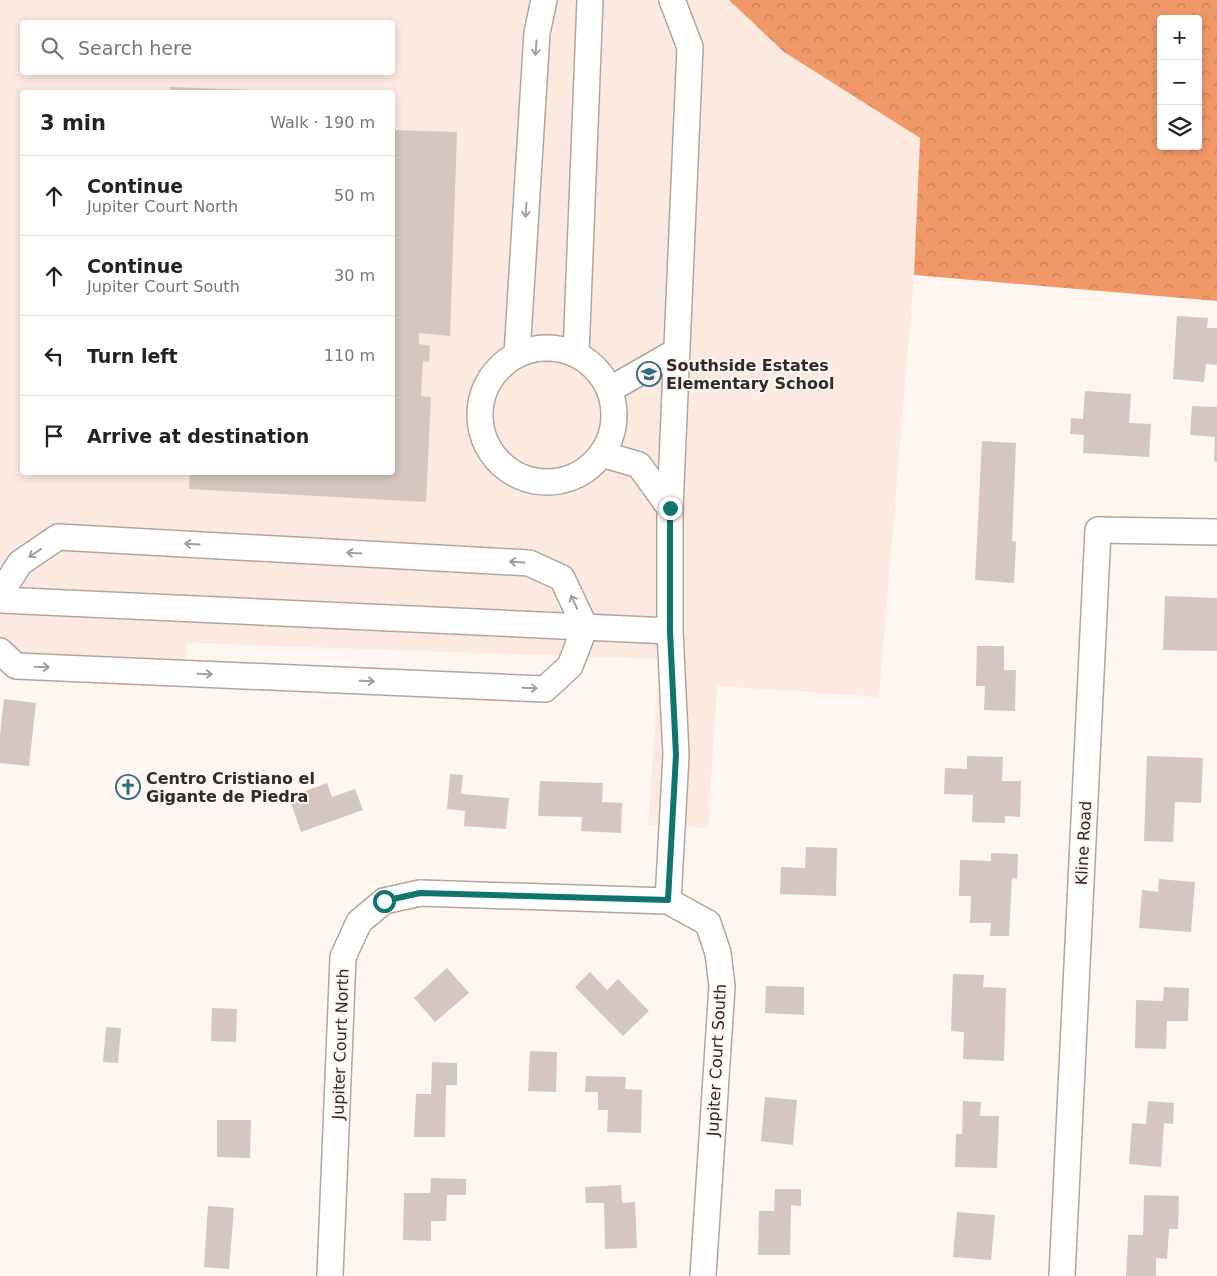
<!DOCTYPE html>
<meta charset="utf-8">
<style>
:root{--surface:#fff;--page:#f6f6f6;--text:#222;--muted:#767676;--line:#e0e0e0}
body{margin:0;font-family:"DejaVu Sans",sans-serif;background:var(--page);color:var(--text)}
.controls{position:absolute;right:15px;top:15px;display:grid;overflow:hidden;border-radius:5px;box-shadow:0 2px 8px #0003}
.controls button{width:45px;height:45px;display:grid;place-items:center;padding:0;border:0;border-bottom:1px solid var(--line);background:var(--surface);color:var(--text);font:25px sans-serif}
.stop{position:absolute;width:15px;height:15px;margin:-11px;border:4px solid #0f766e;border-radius:50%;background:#fff}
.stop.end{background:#0f766e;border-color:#fff;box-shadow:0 1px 5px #0008}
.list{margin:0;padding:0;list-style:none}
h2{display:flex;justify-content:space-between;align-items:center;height:65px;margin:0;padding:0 20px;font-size:21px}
h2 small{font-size:16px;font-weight:400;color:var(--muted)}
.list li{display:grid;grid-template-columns:32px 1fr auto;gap:15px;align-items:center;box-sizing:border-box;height:80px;padding:0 20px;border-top:1px solid var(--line)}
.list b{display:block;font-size:19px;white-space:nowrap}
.list p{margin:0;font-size:16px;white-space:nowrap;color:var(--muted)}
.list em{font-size:16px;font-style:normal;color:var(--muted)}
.icon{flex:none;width:28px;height:28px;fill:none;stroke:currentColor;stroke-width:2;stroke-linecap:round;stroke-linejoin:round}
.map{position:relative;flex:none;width:1217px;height:1276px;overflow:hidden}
.search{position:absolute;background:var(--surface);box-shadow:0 2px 8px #0003;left:20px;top:20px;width:375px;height:55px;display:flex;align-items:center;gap:12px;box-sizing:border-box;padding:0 18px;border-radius:5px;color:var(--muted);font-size:19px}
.panel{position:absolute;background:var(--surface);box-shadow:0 2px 8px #0003;left:20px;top:90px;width:375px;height:385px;border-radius:5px}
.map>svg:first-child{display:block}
</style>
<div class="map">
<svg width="1217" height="1276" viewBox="0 0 1217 1276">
<defs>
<pattern id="forest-crowns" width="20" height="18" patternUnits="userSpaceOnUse" patternTransform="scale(1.25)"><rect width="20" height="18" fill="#f19869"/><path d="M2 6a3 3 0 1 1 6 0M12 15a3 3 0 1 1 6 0" fill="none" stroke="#c47c56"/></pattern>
</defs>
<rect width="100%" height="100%" fill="#fff5f1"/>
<path fill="#fceae1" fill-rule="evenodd" d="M0,0H729L784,52L920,138L914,275L879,697L717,686L708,828L648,825L660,659L187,643L184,679L0,671ZM22,22H392V72H22ZM22,92H392V472H22Z"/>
<path fill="url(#forest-crowns)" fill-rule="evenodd" d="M729,0H1217V301L914,275L920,138L784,52ZM1161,19H1198V146H1161Z"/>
<path fill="#d5c6bf" d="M170,87L249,90V92H170Z
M392,130L457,132L450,336L419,333V344L430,346L429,362L423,361L421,396L431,397L426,502L189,489L190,472H392Z
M1177,316L1208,318L1207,328H1217V365L1206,364L1204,382L1173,379Z
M1085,391L1131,394L1129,423L1151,424L1149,457L1083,453L1084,435L1070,434L1071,418L1083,419Z
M1192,406L1217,407V462L1214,461L1215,437L1190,435Z
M982,441L1016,443L1012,541L1016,542L1014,583L975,580Z
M1165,596L1217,598V651L1163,650Z
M977,646H1004V670H1016L1015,711L984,710L985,686H976Z
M4,699L36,703L29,766L0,763V735Z
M967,756L1003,757L1002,781H1021L1020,817L1005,816V823L972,822L973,795L944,794L945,768L967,769Z
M1147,756L1203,758L1201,803L1175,802L1173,842L1144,841Z
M450,774L463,775L461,794L509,798L506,829L464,826L465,811L447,809Z
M540,781L603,783L602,802L622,803L621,833L581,831L582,817L538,816Z
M327,783L332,797L355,789L363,810L301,832L289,797Z
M806,847L837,848L836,896L780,894L781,867L805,868Z
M991,853L1018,854L1017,879L1012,878L1009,936H990L991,923H970L971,896H959L960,860L991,861Z
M1159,879L1195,882L1191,932L1139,928L1142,890L1158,892Z
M447,968L469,993L435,1022L414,998Z
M590,972L607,990L618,979L649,1011L623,1036L575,987Z
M953,974L984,975L983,987L1006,988L1004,1061L963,1059L964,1032L951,1031Z
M766,986L804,987V1015L765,1013Z
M1164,987L1189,988L1188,1021H1167L1166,1049L1135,1048L1136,1000L1163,1001Z
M212,1008L237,1009L236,1042L211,1041Z
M106,1027L121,1028L118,1063L103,1062Z
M530,1051L557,1052L556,1092L528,1091Z
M432,1062L457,1063V1085H446L445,1137H414L416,1094H431Z
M586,1076L626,1077L625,1089L642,1090L641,1133L607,1132L608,1110H598V1092H585Z
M765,1097L797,1100L793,1145L761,1141Z
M963,1101L981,1102L980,1116H999L997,1168L955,1167L956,1134H962Z
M1148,1101L1174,1103L1173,1124L1164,1123L1161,1167L1129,1164L1132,1123L1146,1124Z
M217,1120H251L250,1158L217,1157Z
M431,1178L466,1179V1195H447L446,1221H431V1241L403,1240L404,1193H430Z
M621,1185L622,1203L635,1202L637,1248L605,1249L604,1203H586L585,1187Z
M775,1189H801V1206L791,1205L790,1255H758L759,1211H774Z
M1144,1195L1179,1196L1178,1229H1169L1167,1259L1156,1258V1276H1126L1128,1235H1143Z
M208,1206L234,1208L229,1269L204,1267Z
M957,1212L995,1215L991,1260L953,1257Z"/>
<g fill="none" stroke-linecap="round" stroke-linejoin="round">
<defs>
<path id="minor" d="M480 415a67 67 0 1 1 134 0a67 67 0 1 1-134 0Z
M517,354L537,33L544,0
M576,354L590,0
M609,390L677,351
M602,454L639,465L670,508
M0,594L20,563L58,537L529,563L562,578L585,627L570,666L545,689L16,666L0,651
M0,600L670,631
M668,901L676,755L670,631V508L690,47L672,0
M330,1276L343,957L359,922L384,901L420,893L668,901L708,923L718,953L722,986L703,1276
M1062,1276L1098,530L1217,532"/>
</defs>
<use href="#minor" stroke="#b3a59e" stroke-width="28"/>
<use href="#minor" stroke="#fff" stroke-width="25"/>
</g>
<defs><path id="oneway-shaft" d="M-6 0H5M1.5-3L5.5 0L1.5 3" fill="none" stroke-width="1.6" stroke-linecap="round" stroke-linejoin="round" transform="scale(1.25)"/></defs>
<g stroke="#a29f9e">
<use href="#oneway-shaft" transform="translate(536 48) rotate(94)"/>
<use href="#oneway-shaft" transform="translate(526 210) rotate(94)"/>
<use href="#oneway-shaft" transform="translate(192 544) rotate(-177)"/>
<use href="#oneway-shaft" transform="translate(35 553) rotate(146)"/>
<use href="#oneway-shaft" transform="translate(354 553) rotate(-177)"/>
<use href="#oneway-shaft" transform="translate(517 562) rotate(-177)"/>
<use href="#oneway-shaft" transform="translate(574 602) rotate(-115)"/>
<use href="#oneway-shaft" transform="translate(42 667) rotate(2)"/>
<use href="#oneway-shaft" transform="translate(205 674) rotate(2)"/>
<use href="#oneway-shaft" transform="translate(367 681) rotate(2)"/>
<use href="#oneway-shaft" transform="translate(530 688) rotate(2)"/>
</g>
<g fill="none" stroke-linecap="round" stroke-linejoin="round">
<path stroke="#0f766e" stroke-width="6" d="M384,901L420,893L668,900L676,755L670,631V508"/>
</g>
<defs>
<symbol id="school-ring" viewBox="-11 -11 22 22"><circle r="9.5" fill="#fff5f1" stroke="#326d85" stroke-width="1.5"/><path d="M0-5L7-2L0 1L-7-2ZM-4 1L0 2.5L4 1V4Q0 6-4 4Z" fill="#326d85"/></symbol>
<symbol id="church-ring" viewBox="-11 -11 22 22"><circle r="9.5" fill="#fff5f1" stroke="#326d85" stroke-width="1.5"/><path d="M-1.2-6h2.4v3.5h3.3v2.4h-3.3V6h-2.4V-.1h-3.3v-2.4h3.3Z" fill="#326d85"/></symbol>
</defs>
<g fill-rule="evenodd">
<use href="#school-ring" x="635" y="360" width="28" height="28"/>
<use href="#church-ring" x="114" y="773" width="28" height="28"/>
</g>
<g text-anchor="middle" stroke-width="4" stroke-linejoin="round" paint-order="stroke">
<g font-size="16" font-weight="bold" fill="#302a28" stroke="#fff5f1" text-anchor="start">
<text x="666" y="371">Southside Estates<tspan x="666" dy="18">Elementary School</tspan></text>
<text x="146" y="784">Centro Cristiano el<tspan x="146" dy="18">Gigante de Piedra</tspan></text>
</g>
<g font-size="16" fill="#302a28" stroke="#fff5f1">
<text transform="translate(1083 843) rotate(-87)" y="6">Kline Road</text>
<text transform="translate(340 1044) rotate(-88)" y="6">Jupiter Court North</text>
<text transform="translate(716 1060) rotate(-87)" y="6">Jupiter Court South</text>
</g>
</g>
</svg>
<div class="controls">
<button>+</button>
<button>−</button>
<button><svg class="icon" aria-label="layers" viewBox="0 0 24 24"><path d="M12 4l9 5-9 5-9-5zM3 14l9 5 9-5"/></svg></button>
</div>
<div class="stop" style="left:384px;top:901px"></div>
<div class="stop end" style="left:670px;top:508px"></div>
<div class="search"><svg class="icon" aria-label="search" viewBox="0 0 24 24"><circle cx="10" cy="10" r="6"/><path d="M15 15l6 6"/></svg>Search here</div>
<section class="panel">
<h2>3 min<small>Walk · 190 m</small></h2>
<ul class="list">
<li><svg class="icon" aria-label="ahead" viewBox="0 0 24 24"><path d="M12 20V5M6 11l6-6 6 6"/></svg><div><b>Continue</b><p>Jupiter Court North</p></div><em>50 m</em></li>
<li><svg class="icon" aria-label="ahead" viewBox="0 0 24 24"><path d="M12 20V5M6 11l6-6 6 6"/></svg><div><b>Continue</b><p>Jupiter Court South</p></div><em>30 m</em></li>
<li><svg class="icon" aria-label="left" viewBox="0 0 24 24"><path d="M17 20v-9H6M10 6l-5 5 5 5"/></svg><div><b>Turn left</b></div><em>110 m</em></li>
<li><svg class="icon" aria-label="arrive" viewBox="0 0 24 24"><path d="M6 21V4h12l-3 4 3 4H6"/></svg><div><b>Arrive at destination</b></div></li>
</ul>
</section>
</div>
